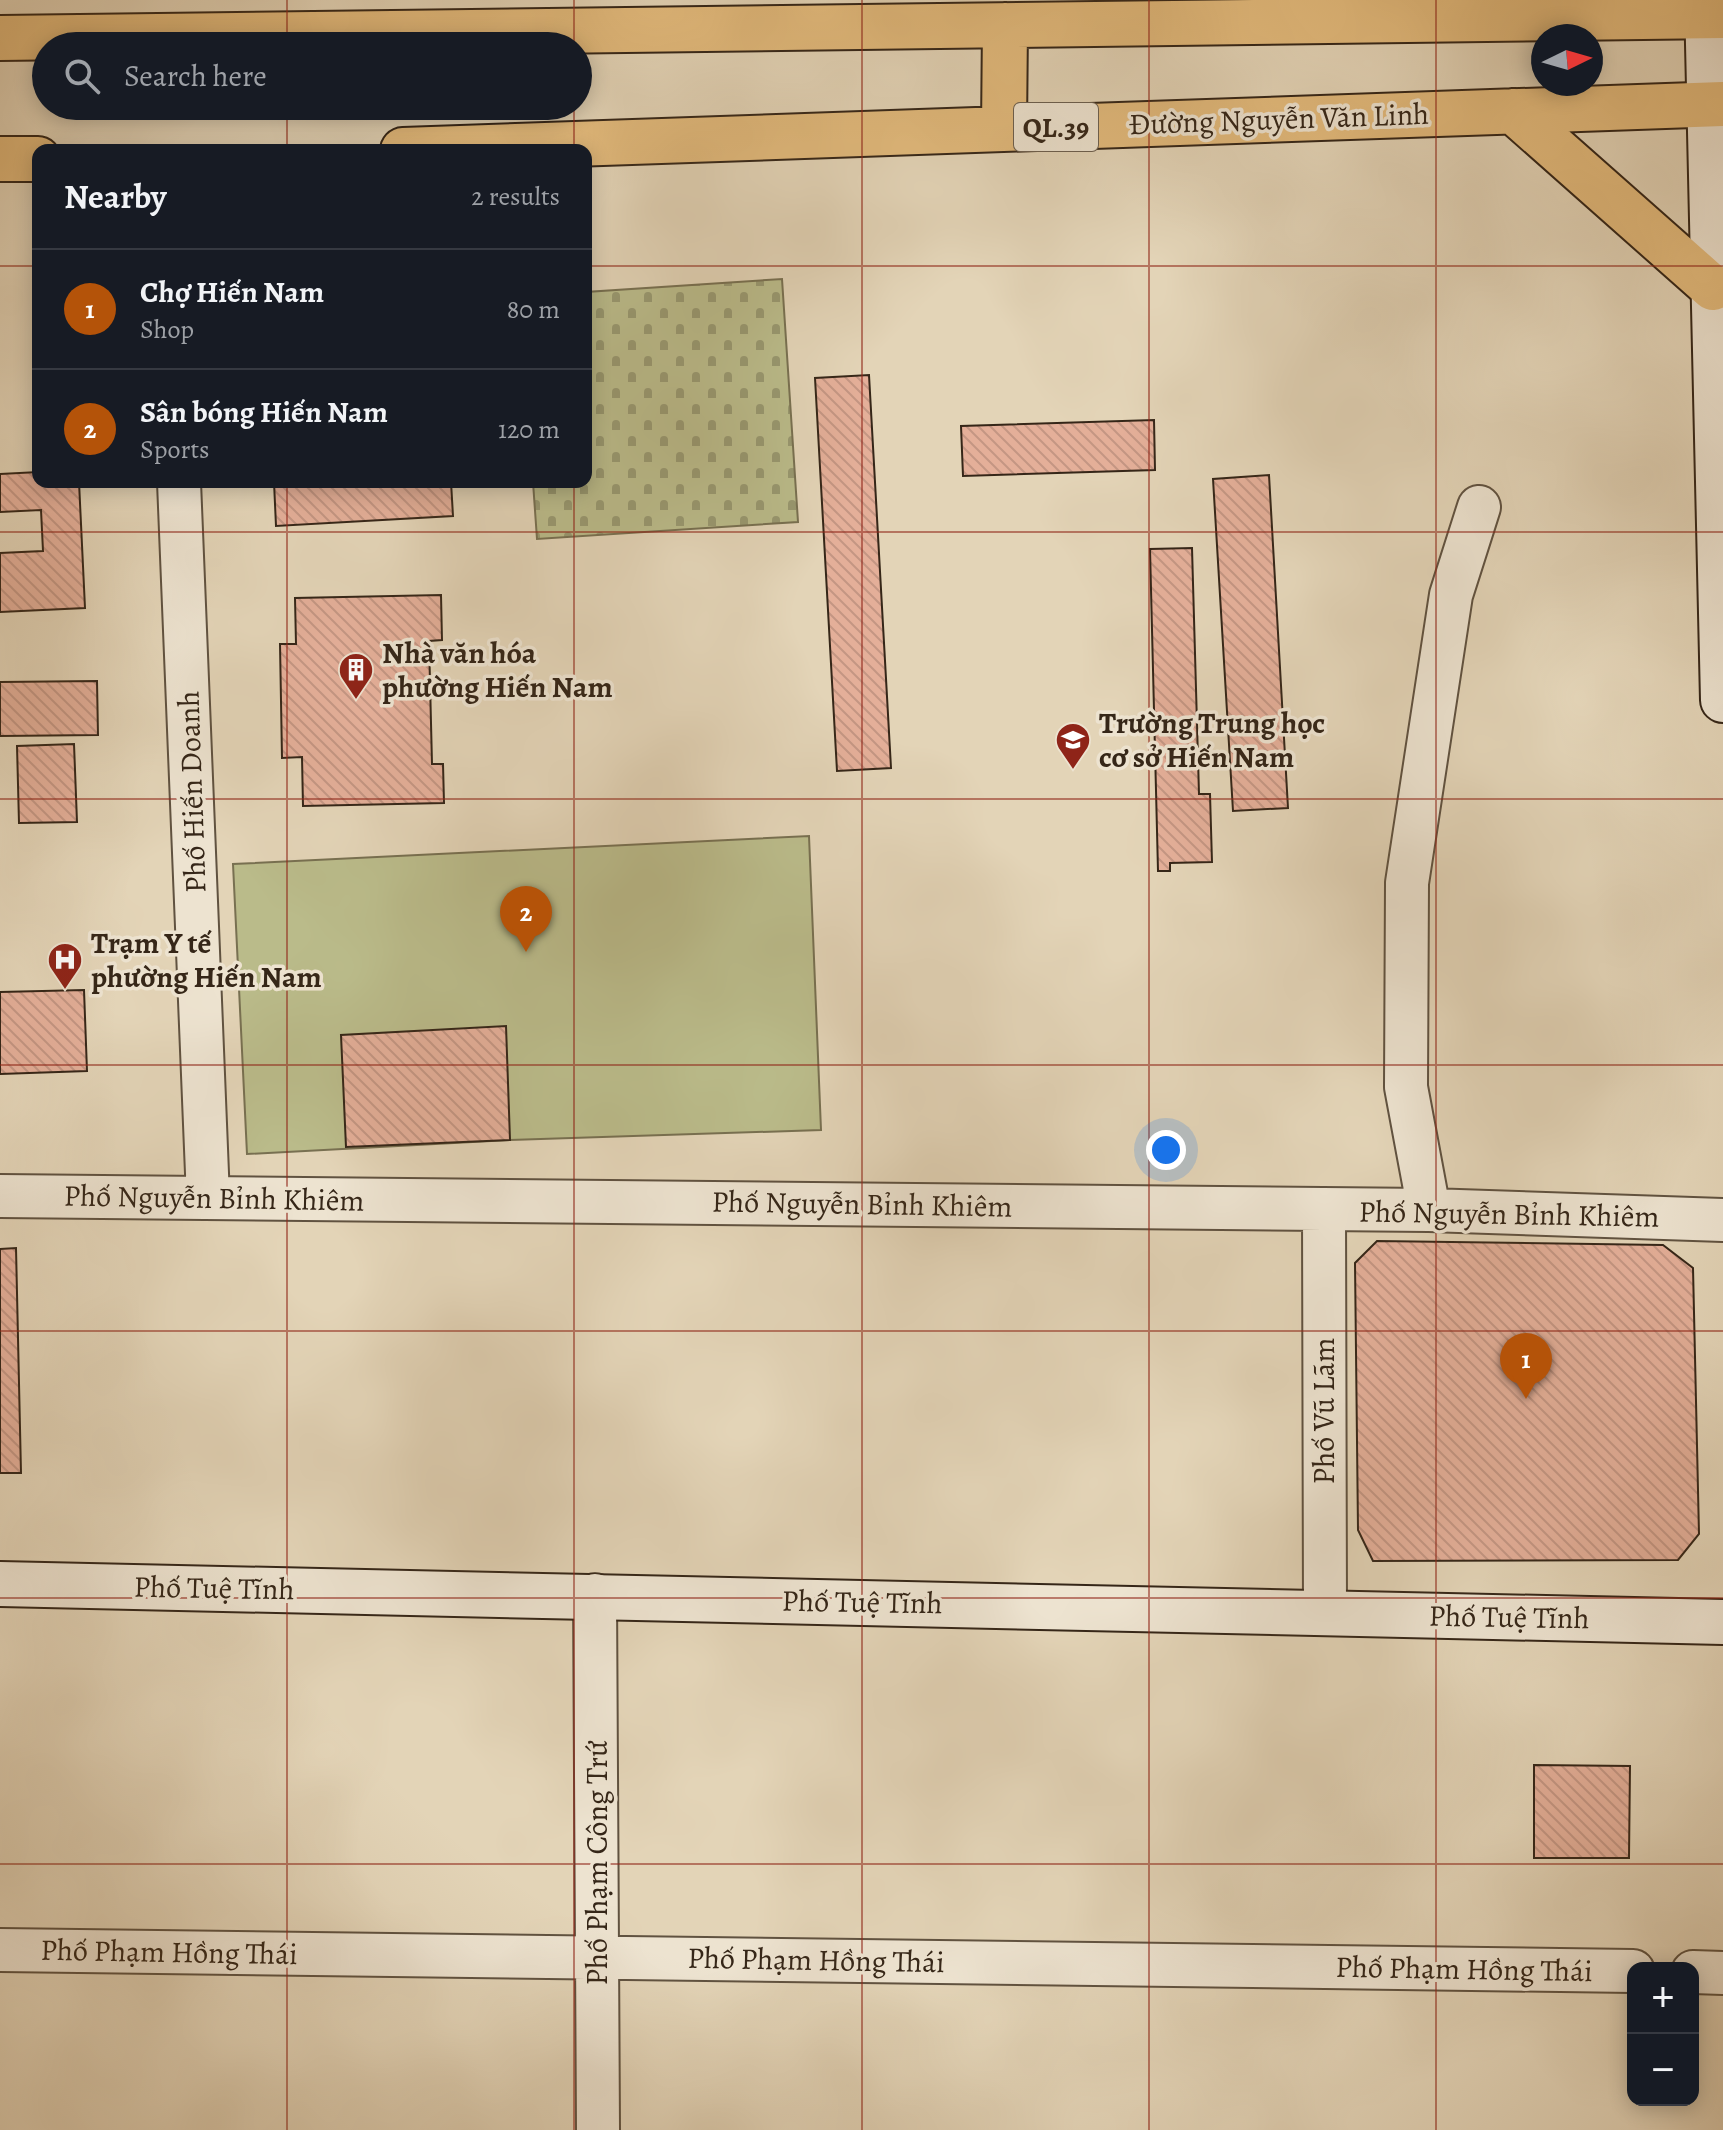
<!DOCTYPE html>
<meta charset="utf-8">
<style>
:root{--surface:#171b24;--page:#242831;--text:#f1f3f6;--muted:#9ea1a6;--line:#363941;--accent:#b45309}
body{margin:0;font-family:Alegreya,serif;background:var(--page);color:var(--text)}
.controls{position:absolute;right:24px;bottom:24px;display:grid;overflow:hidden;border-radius:16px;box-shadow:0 4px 20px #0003}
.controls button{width:72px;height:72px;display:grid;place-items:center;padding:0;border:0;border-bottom:2px solid var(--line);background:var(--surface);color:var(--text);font:40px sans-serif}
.compass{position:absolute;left:1531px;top:24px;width:72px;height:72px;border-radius:50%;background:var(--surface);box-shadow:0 4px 20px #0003;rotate:85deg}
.you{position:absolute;left:1166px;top:1150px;width:28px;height:28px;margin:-20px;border:6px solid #fff;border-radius:50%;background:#1a73e8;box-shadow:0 0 0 12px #1a73e833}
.badge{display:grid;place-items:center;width:52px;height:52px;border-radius:50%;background:var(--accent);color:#fff;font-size:26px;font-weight:700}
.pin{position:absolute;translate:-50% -66px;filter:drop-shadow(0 2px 4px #0008)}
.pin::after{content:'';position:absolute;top:42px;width:28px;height:24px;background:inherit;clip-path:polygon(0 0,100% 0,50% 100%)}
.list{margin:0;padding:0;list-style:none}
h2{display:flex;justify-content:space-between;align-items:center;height:104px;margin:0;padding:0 32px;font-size:34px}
h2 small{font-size:26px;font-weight:400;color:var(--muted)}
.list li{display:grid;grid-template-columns:52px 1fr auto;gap:24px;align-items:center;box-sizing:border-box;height:120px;padding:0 32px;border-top:2px solid var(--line)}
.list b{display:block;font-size:30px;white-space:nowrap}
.list p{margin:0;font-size:26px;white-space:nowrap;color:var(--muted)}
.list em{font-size:26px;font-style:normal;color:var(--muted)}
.icon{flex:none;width:44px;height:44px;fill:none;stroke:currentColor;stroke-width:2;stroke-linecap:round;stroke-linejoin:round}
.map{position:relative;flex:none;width:1723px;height:2130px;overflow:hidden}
.search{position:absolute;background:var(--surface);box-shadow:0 4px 20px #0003;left:32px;top:32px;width:560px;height:88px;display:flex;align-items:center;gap:20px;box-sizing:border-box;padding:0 28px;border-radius:44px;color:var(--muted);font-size:30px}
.panel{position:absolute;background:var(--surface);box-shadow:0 4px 20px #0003;left:32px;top:144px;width:560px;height:344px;border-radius:16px}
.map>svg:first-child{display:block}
</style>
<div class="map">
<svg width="1723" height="2130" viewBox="0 0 1723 2130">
<defs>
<pattern id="cemetery-stones" width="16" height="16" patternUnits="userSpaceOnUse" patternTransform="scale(2)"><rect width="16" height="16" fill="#babb8a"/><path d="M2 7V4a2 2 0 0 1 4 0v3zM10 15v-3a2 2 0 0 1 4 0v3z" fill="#989870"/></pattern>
<pattern id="building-back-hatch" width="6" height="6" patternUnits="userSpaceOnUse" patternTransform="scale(2)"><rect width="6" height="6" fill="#e4af99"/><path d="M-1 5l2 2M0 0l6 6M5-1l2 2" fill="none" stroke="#c49683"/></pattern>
</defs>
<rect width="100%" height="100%" fill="#e3d4b7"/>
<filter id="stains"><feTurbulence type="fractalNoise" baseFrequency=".0025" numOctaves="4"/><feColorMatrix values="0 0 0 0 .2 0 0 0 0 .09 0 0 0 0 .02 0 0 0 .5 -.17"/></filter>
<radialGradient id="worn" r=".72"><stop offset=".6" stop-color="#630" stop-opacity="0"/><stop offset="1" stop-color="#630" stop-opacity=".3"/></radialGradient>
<path fill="#babb8a" stroke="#787051" stroke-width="2" d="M809,836L821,1130L510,1140L247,1154L233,864Z"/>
<path fill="url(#cemetery-stones)" stroke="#787051" stroke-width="2" d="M782,279L798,522L537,539L533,482H586V292Z"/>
<path fill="url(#building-back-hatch)" stroke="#352618" stroke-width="2" d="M869,375L891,768L837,771L815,378Z
M1154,420L1155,470L963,476L961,426Z
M38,472V482H79L85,608L0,612V553L43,551L41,510L0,512V474Z
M1269,475L1288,808L1233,811L1213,479Z
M274,482H451L453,516L276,526Z
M1192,548L1199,794H1210L1212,862L1170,863V871H1158L1150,549Z
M441,595L442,640L429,641L432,764H443L444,803L303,806L302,757L282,758L280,644H296L295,598Z
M97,681L98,735L0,736V682Z
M74,744L77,822L19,823L17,746Z
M84,990L87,1071L0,1074V992Z
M506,1026L510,1140L346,1147L341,1035Z
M1377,1241L1663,1245L1693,1268L1699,1534L1678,1560L1373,1561L1358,1530L1355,1263Z
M16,1248L21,1473H0V1249Z
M1534,1765L1630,1766L1629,1858H1534Z"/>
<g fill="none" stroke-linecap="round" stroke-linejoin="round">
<defs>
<path id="street" d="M179,482L208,1198
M0,1196L1429,1210L1723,1220
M1324,1209L1325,1613
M1429,1210L1406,1087L1407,883L1451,595L1479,507
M595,1595L598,2130
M0,1950L1633,1971
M1693,1972L1723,1973"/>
<path id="secondary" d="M1707,0L1723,700
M0,1584L1723,1622"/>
<path id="highway" d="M0,38L1723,16
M1513,111L1713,288
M1004,129L1005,25
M403,150L1723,104
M0,159H38"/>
</defs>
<use href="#street" stroke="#605240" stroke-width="46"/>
<use href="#secondary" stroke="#352618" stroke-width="48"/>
<use href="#highway" stroke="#352618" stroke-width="48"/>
<use href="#street" stroke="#ede3d0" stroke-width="42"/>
<use href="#secondary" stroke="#ede3d0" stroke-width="44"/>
<use href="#highway" stroke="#e2ba7c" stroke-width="44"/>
</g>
<path fill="none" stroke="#8f2418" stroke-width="2" stroke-opacity="0.55" d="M287,0V46M574,0V46M862,0V2130M1149,0V2130M1436,0V2130M287,106V150M574,106V150M0,266H38M586,266H1723M287,482V2130M574,482V2130M0,532H1723M0,799H1723M0,1065H1723M0,1331H1723M0,1598H1723M0,1864H1723"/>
<defs>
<symbol id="building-pin" viewBox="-11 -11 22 30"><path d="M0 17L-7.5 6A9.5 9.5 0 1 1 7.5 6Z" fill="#8f2418" stroke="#ede3d0"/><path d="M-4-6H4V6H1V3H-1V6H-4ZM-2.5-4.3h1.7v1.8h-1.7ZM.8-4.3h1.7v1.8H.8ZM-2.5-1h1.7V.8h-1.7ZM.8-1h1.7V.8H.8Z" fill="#fff"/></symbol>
<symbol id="school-pin" viewBox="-11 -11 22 30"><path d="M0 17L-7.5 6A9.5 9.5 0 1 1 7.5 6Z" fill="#8f2418" stroke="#ede3d0"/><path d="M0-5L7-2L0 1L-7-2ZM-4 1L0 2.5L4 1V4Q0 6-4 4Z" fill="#fff"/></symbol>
<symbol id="hospital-pin" viewBox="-11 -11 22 30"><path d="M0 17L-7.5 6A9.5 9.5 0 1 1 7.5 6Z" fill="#8f2418" stroke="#ede3d0"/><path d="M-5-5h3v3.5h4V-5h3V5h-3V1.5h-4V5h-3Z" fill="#fff"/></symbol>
</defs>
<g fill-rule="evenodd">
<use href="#building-pin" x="336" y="650" width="40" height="54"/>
<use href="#school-pin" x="1053" y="720" width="40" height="54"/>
<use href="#hospital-pin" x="45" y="940" width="40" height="54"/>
</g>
<g text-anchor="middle" stroke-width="7" stroke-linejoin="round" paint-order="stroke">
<rect fill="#ede3d0" stroke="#6c5f4f" stroke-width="2" x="1014" y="103" width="84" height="48" rx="6"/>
<g font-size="28" font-weight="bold" fill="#352618">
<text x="1056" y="137">QL.39</text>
</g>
<g font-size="30" fill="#352618" stroke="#ede3d0">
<text transform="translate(1279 119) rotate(-2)" y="10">Đường Nguyễn Văn Linh</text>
<text transform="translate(192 792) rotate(-92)" y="10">Phố Hiến Doanh</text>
<text transform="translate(214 1198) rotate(1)" y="10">Phố Nguyễn Bỉnh Khiêm</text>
<text transform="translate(862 1204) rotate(1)" y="10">Phố Nguyễn Bỉnh Khiêm</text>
<text transform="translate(1509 1214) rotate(1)" y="10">Phố Nguyễn Bỉnh Khiêm</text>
<text transform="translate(1324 1411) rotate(-90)" y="10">Phố Vũ Lãm</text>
<text transform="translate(214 1588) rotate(1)" y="10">Phố Tuệ Tĩnh</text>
<text transform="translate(862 1602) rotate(1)" y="10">Phố Tuệ Tĩnh</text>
<text transform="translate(1509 1617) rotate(1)" y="10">Phố Tuệ Tĩnh</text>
<text transform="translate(597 1863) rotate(-90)" y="10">Phố Phạm Công Trứ</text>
<text transform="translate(169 1952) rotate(1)" y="10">Phố Phạm Hồng Thái</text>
<text transform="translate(816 1960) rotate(1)" y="10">Phố Phạm Hồng Thái</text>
<text transform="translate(1464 1969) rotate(1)" y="10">Phố Phạm Hồng Thái</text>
</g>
<g font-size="30" font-weight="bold" fill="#352618" stroke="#ede3d0" text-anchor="start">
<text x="382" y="663">Nhà văn hóa<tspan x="382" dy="34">phường Hiến Nam</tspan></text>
<text x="1099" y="733">Trường Trung học<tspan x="1099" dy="34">cơ sở Hiến Nam</tspan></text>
<text x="91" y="953">Trạm Y tế<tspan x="91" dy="34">phường Hiến Nam</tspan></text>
</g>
</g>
<rect width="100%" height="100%" filter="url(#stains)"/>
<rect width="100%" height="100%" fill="url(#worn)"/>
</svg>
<div class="controls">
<button>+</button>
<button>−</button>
</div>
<svg class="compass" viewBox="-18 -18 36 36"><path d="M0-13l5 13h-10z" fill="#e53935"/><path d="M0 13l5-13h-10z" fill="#9ea1a6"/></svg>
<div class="you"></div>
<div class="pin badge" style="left:1526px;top:1399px">1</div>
<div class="pin badge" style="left:526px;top:952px">2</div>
<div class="search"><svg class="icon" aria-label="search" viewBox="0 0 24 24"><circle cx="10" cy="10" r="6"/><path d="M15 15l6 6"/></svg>Search here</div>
<section class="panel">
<h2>Nearby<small>2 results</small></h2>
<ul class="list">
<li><span class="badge">1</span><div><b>Chợ Hiến Nam</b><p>Shop</p></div><em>80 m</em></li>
<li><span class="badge">2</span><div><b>Sân bóng Hiến Nam</b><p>Sports</p></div><em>120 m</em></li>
</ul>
</section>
</div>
